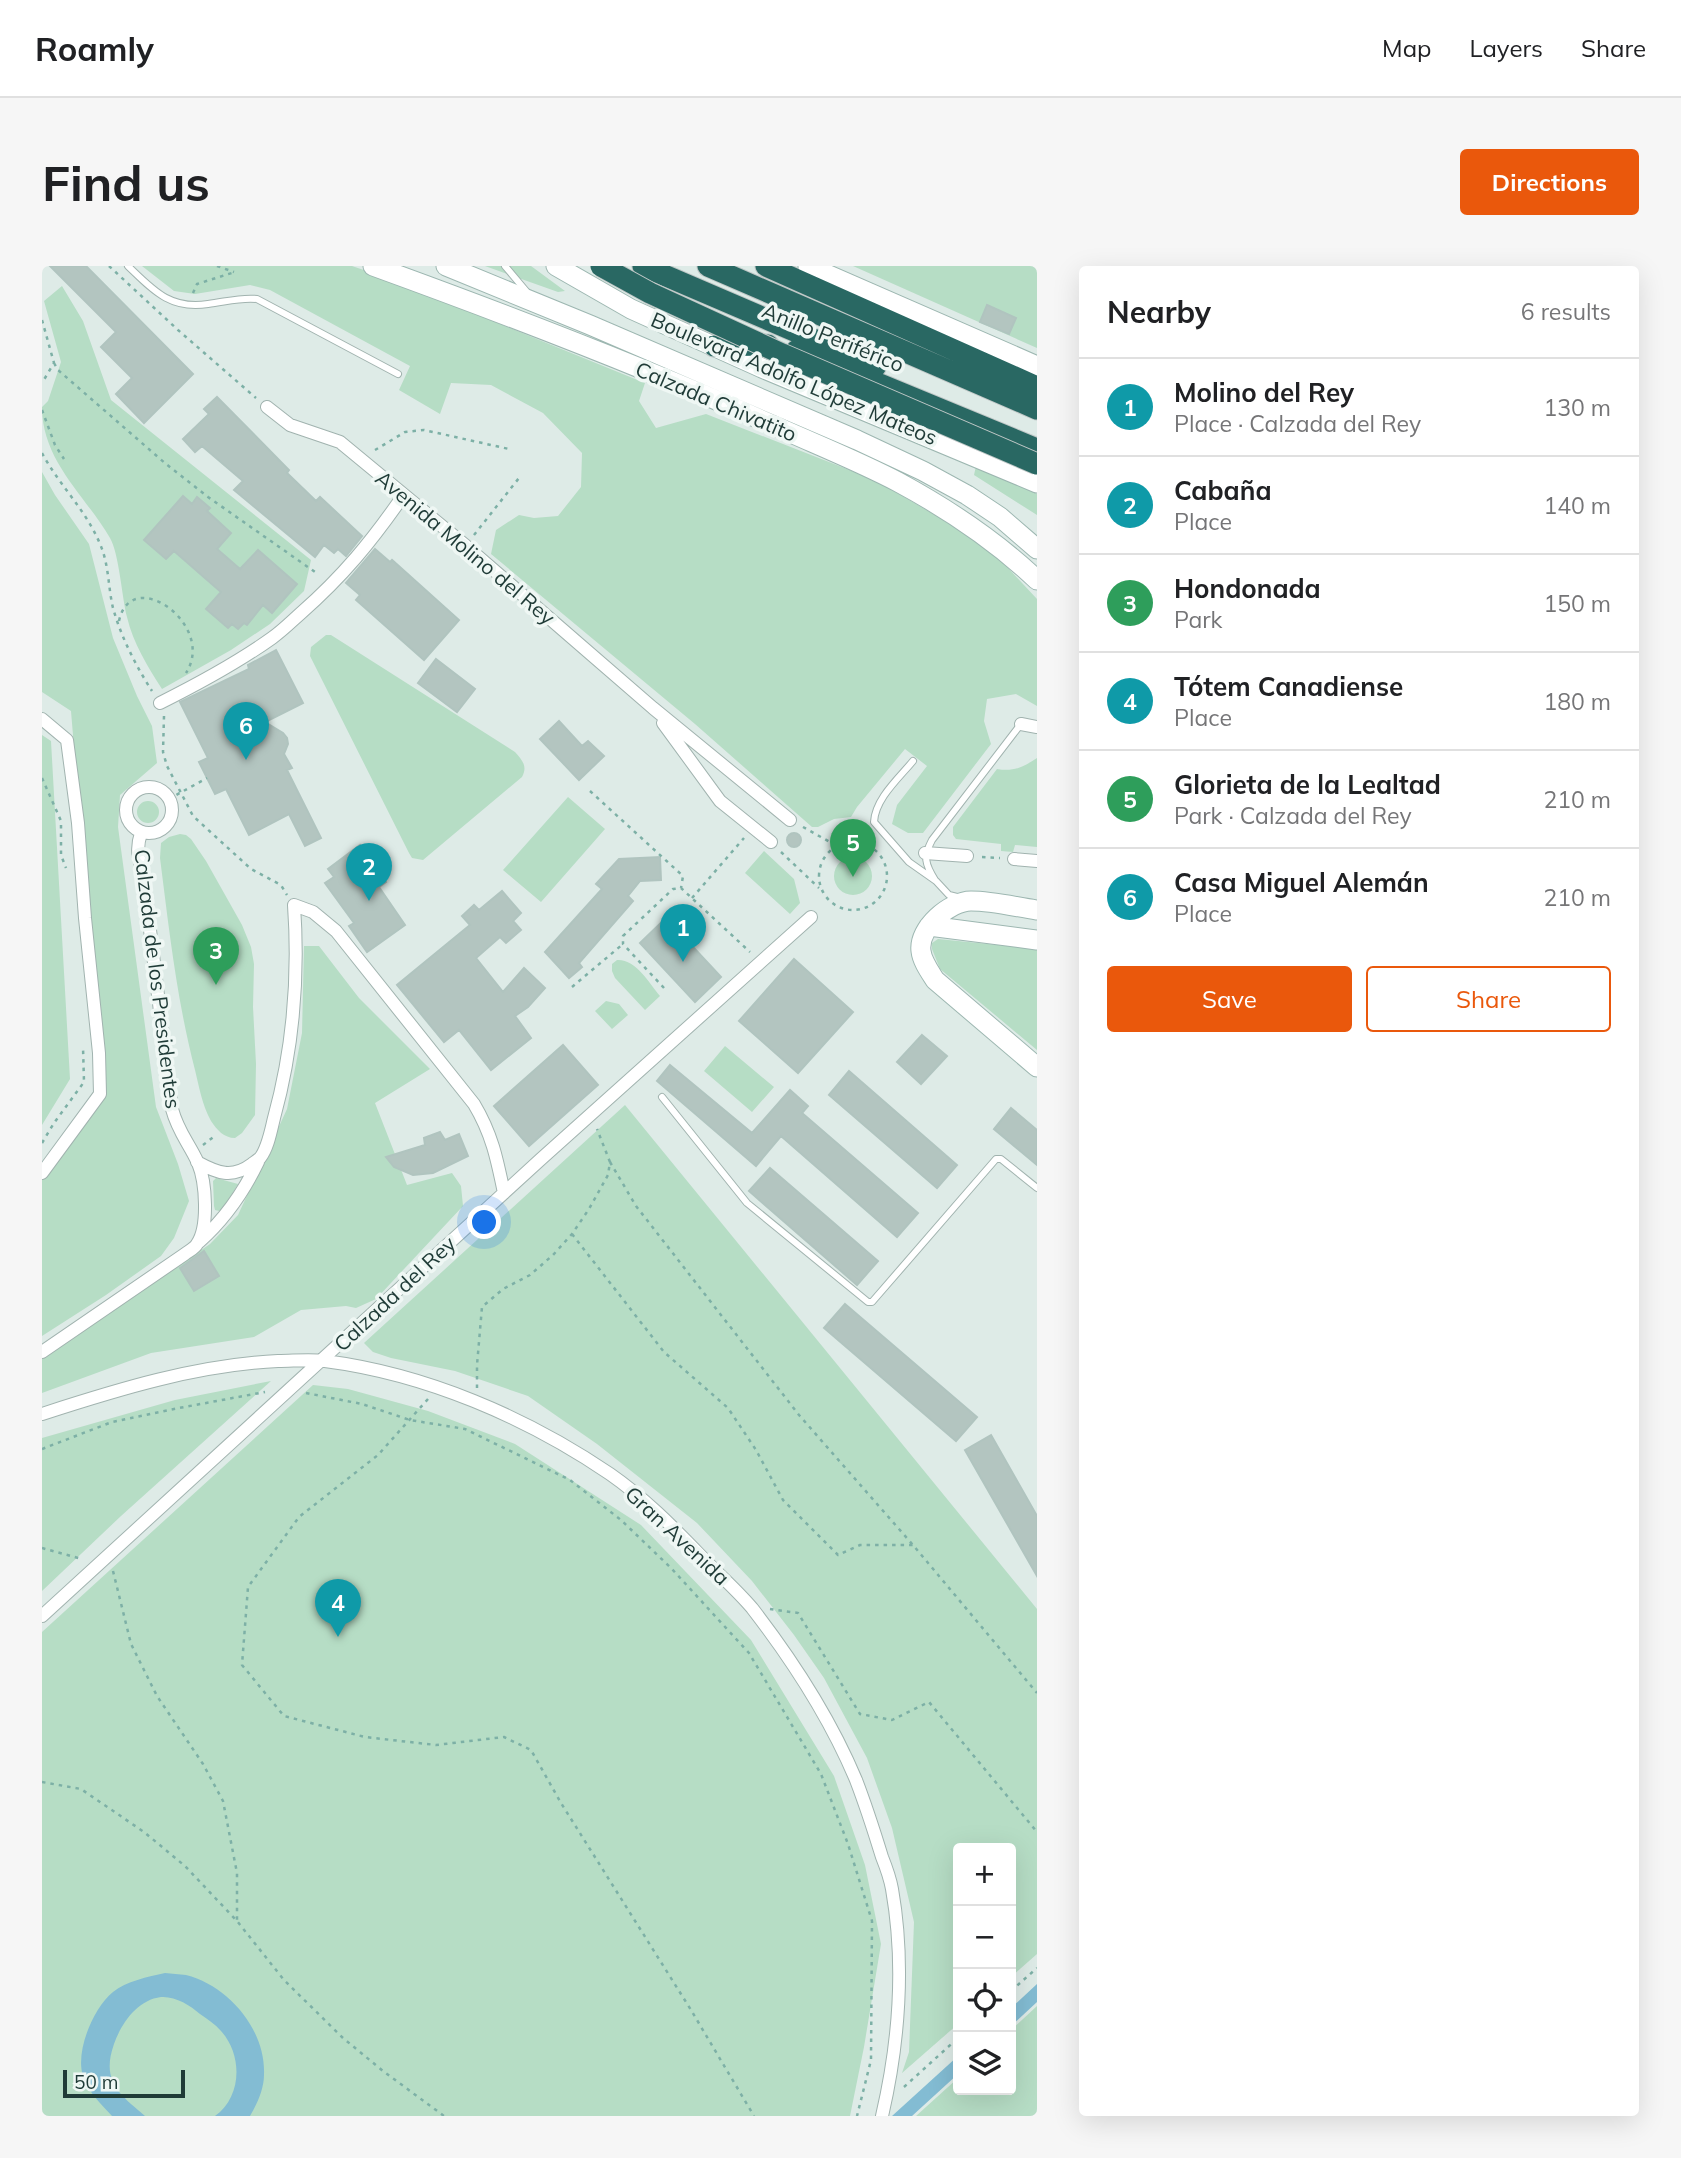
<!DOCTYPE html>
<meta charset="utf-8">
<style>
:root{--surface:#fff;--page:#f6f6f6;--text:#202124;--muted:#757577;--line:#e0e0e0;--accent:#ea580c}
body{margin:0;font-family:Mulish,sans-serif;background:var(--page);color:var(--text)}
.controls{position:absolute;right:21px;bottom:21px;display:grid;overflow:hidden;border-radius:7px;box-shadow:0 7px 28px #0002}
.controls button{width:63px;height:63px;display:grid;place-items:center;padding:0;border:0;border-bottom:2px solid var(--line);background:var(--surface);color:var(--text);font:35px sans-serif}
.scale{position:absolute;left:21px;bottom:18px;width:122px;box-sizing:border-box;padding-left:7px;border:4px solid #1f3b37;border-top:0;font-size:19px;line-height:24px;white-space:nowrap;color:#1f3b37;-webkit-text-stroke:5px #eff7f4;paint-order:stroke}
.you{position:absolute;left:443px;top:957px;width:24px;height:24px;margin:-18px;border:5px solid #fff;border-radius:50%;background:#1a73e8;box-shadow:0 0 0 10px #1a73e833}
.badge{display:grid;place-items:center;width:46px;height:46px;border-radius:50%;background:var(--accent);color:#fff;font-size:23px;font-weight:700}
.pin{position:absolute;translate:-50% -58px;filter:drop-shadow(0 2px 4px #0008)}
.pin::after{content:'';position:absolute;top:37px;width:24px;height:21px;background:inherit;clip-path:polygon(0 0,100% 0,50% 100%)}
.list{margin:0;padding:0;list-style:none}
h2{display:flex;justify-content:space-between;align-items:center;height:91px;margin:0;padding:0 28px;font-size:30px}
h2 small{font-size:23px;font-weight:400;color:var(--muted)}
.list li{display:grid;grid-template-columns:46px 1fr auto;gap:21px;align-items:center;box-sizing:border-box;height:98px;padding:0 28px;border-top:2px solid var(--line)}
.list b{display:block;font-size:26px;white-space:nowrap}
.list p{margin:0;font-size:23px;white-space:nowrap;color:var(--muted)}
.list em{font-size:23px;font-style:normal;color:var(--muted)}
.actions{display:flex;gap:14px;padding:21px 28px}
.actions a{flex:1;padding:16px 0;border:2px solid var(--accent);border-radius:7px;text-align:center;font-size:24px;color:var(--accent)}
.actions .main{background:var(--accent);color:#fff}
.icon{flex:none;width:38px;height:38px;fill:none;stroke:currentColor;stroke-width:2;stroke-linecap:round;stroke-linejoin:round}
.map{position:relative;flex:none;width:995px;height:1850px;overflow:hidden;border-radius:7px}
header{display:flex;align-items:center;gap:42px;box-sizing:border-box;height:98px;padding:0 35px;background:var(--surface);border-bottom:2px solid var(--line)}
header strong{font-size:33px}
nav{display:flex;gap:38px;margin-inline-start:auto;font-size:24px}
.intro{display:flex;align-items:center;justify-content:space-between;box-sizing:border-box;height:168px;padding:0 42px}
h1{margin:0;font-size:49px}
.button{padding:18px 32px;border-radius:7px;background:var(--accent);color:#fff;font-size:24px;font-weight:700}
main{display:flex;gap:42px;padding:0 42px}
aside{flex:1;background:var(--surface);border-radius:7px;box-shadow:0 7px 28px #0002}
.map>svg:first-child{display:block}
</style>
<header>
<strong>Roamly</strong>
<nav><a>Map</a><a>Layers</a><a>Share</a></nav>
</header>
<div class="intro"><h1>Find us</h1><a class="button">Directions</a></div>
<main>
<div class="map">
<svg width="995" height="1850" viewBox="0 0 995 1850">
<rect width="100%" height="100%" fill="#deebe7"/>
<path fill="#b6ddc5" d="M100,0H310L348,13L603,117L597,135L614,162L664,148L833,214L898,252L953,288L995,333V440L974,428L945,433L942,455L949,478L881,567H866L850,558L855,539L885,500L863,483L815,541L809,551L792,553L776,561H770L653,458L449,288L454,264L477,249L492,252L516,250L539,221L540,187L501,147L449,119L409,117L398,148L357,124L368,100L228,24L208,19L153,28L132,25Z
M443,0H489L523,25L516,26Z
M811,0H995V82Z
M20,20L41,55L69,134L269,294L262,325L228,358L189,384L120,423C106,401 91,377 85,351C80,332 77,287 68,272C43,229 0,195 0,141L6,135L19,96L2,35Z
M934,200L995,228V249L932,209Z
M0,206L13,229L47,278L71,372L95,430L110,460L115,497L78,529L76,561L114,841L136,898L147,935L132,972L119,990L64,1029L0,1070V912L61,832L29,445L0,426Z
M284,369H289L473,486C480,494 486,500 480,511L381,594L370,592L367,587L268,390L269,381Z
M0,469L9,475L28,813L0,859Z
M995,492V581L973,579L971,586L959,585V578L914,573L911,569V561L955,503C972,506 981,501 995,492Z
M526,531L563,563L499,636L461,604Z
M95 546a11 11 0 1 1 22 0a11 11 0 1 1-22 0Z
M138,568L144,569L149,573L164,595L200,659L209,681L212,698L211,741L214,798L213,849L200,867L193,872C182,872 175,864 169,855C160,839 157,820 153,804C135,735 127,663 118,592L119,577L127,571Z
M722,585L752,613L758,637L748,648L703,607Z
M792 610a19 19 0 1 1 38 0a19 19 0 1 1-38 0Z
M896,673L995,683V784L898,703L890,683V677Z
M262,680H277L317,732L388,803L333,837L365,919L410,907L419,920L421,940L334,1033L314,1042L304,1040L259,1044L212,1071L109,1087L0,1127V1093L168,978L196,949L245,843L260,767Z
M575,694C594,693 607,717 618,730L603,744L573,712L570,705V698Z
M564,735L577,738L586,749L570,763L553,745Z
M683,780L732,821L710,846L662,805Z
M583,839L995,1343V1688L969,1711V1582H916V1758L860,1807L867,1786L872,1656L850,1562L825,1492L782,1412L752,1369L710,1315L655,1257L555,1178L486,1130L413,1105L349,1092L331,1086L322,1077Z
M174,912L196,918L181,943L177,945L173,944L172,940L171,915Z
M229,1115L79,1250L0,1325V1172L133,1134Z
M271,1119L306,1123L386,1145L473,1178L599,1259L709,1374L792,1510L823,1599L839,1678L822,1781L808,1850H0V1366Z
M995,1740V1850H874L916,1812V1824H969V1764Z"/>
<path fill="#83bcd3" d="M123,1707C130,1708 137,1708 144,1709C187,1720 224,1764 222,1809C222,1823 215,1838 208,1850H173C200,1831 201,1789 179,1765C173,1758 165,1753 158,1748C148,1739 133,1730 119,1731C95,1734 79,1758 72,1778C59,1815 77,1828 103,1850H70C60,1839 45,1825 41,1810C33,1786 51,1742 71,1726C84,1715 106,1711 123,1707Z
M995,1718V1736L969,1760V1742Z
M916,1790V1808L870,1850H850Z"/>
<path fill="#b3c5c0" stroke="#b0c4bf" stroke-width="2" d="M8,0H44L151,108L102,157L74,128L90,112L59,81L74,66Z
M945,39L974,52L967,68L938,56Z
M175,131L247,204L245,207L274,235L278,231L320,270L304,290L296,283L292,287L282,279L273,291L192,224L201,215L160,180L153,186L141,173L167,148L162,143Z
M141,230L150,238L155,231L168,242L165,245L189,267L175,283L198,303L216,284L255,318L230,347L221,339L205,359L202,357L196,363L190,358L186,362L164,343L179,326L132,285L124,293L102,274Z
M333,283L348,296L350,294L417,354L382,394L314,334L318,329L304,317Z
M234,384L261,437L223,456L241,467L245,472L246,478L242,488L250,502L245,504L279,572L263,580L247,548L207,569L184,523L173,528L157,496L166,492L138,436L207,403L206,399Z
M394,393L433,423L415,446L376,417Z
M517,455L540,480L546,475L562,490L537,514L498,473Z
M745 574a7 7 0 1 1 14 0a7 7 0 1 1-14 0Z
M318,579L344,616L337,621L363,659L325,686L307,660L312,657L283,617L292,611L286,603Z
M618,591L619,614L598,615L586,630L591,635L537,697L540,701L527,712L503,686L560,623L554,618L577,593Z
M460,625L479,647L471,655L479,664L464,677L458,671L434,692L461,726L482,702L503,722L486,741L473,750L489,772L449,804L417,764L402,776L355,719L428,659L420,650L432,639L437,644Z
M624,652L679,711L653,736L598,677Z
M752,693L811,746L756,807L697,755Z
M880,769L905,790L879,818L855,796Z
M521,779L556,819L487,880L452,840Z
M628,799L710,867L748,824L766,840L760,847L876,947L855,971L739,870L714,900L615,815Z
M807,805L915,899L895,922L787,829Z
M969,842L995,864V899L952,863Z
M398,866L403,874L417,868L426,890L391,907L371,909L352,901L344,891L383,879L382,872Z
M728,902L836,995L815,1019L707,925Z
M162,985L177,1010L152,1025L138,1002Z
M803,1038L935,1151L914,1175L782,1062Z
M949,1169L995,1250V1310L923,1184Z"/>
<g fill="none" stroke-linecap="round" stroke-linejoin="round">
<defs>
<path id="lane" d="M86,0C111,24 128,44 166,38C183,36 199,31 215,33L356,108
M463,0L484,25
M871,495C857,512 833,533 832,556L867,596L894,615L907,629L915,631
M893,614C883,598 881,591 890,574L979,458
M620,831L705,937L826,1036H830L954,893H959L995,922"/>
<path id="street" d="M225,141L248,159L298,176L424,280L611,442L748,554
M118,437C156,418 195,397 230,372C240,365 249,356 259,347C301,310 329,276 361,230
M0,453L25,474L36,557L43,652L57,787L58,828L0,907
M621,457L678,535L729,576
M979,458L995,461
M84 544a23 23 0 1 1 46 0a23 23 0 1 1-46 0Z
M883,587L925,590
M972,593L995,595
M155,896C175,907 190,913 210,898C210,898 217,893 218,892C226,882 229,864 232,852C251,783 257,710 252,639L271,646L294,665L432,838C450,868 455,893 462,927
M157,976C183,953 201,927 216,896
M0,1086L143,988C147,985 153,982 155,978C167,961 164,916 156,897C147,877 136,866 130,843L101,607C96,591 94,582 99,567
M0,1148C77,1123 155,1099 236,1095C251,1095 267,1093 283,1095C384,1108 484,1151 568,1208C601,1231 630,1260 658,1289C675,1307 694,1323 710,1342C751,1395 788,1452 814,1514C824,1540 832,1565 840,1591C844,1601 848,1612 850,1623C863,1697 857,1777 840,1850
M0,1350L499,893L769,651"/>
<path id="secondary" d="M331,0C466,49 600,100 731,159C773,178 816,195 856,216C906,243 954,275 995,314
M404,0L548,59L815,174L881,205L925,229L958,251L995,283
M514,0L589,43L720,102L995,217
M766,0L995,100
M995,644C974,641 951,635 929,635C908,635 876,662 879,685C880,695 888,706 893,714L995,801
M887,660L995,674"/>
<path id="highway" d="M601,0L834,100
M666,0L995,143
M724,0L995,121
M672,80L726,79
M755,84L995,183"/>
</defs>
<use href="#lane" stroke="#a1b3af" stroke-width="8"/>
<use href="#street" stroke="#a1b3af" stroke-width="14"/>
<use href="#secondary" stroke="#9db7b1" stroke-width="21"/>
<use href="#highway" stroke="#c0c8c7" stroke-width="23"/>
<path stroke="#7db0a6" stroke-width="2.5" stroke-dasharray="3.5 5" stroke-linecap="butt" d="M67,0L136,64L214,132
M175,0L192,6
M151,27L155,18L193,6
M0,54L12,97L0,117
M12,97L16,104L124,198L166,231L273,306L275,310
M0,144L13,179L22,193
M333,184L363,166L382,164L467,183
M0,187C17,219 44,244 58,278C67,298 66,321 71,342C79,371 94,400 110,425
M432,269L477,212
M77,355C89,298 175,359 144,407
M122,450L121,486L125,500L151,550L209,603L239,619L245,629
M0,512L19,555V589L24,602
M548,525L641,610L639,622
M127,533L165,512
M761,561L795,580
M777 610a34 34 0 1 1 68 0a34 34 0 1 1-68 0Z
M739,586L777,622
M940,591L958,592
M650,632L702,572
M530,721L581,678
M622,722L581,678V670L631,623L639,622L708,686
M0,877L12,857L42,816L41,781
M161,879L174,869
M568,896L594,940L757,1149L871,1279L995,1427
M530,968L622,1086L686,1142L714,1184L741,1234L796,1289L818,1279H871
M435,1122V1099L440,1041L461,1023L488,1009L511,989L530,968L547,943L566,909L568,896L555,863
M264,1127L320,1138L368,1154L423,1163L528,1214L579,1254L629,1302L707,1387L779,1508L806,1578L830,1655L829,1794L815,1850
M386,1133L336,1189L257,1251L206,1321L200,1399L242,1450L323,1471L394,1479L462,1471L489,1484L519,1537L649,1744L712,1850
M0,1183L70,1156L137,1142L223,1126
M0,1282L40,1293
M71,1305L89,1378L115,1430L161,1498L181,1535L195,1607V1655
M728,1343L756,1347L818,1448L850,1454L887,1436L995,1566
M0,1516L39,1523L102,1566L143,1600L195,1655L242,1714L301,1772L341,1805L402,1850
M969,1725L995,1702
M862,1821L916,1772"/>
<use href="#lane" stroke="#fff" stroke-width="6"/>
<use href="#street" stroke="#fff" stroke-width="12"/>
<use href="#secondary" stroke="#fff" stroke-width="19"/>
<use href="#highway" stroke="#296863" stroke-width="21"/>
<defs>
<path id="highway-bridge" d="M559,0L608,27L740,88L995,198"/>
</defs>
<use href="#highway-bridge" stroke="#c0c8c7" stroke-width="23" stroke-linecap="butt"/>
<use href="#highway-bridge" stroke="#296863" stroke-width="21"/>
</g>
<g text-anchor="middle" stroke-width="7" stroke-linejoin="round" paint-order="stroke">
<g font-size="21" fill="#1f3b37" stroke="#eff7f4">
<text transform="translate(791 72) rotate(22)" y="7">Anillo Periférico</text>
<text transform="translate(752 113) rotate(23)" y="7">Boulevard Adolfo López Mateos</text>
<text transform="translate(674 136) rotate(23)" y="7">Calzada Chivatito</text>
<text transform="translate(423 282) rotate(40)" y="7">Avenida Molino del Rey</text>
<text transform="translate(115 713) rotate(83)" y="7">Calzada de los Presidentes</text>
<text transform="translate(353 1028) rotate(-43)" y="7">Calzada del Rey</text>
<text transform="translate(635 1270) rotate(43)" y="7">Gran Avenida</text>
</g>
</g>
</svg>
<div class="controls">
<button>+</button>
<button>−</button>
<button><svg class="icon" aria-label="locate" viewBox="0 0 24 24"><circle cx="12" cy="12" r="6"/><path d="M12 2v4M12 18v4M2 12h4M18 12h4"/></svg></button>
<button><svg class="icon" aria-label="layers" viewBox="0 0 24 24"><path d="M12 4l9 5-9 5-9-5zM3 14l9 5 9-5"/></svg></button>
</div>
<div class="scale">50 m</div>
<div class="you"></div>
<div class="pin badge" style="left:641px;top:696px;background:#0f9aa8">1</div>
<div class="pin badge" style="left:327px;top:635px;background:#0f9aa8">2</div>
<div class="pin badge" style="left:174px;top:719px;background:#2e9e5b">3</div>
<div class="pin badge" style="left:296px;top:1371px;background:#0f9aa8">4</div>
<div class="pin badge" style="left:811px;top:611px;background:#2e9e5b">5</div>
<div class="pin badge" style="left:204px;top:494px;background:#0f9aa8">6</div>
</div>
<aside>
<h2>Nearby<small>6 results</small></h2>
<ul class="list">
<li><span class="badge" style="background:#0f9aa8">1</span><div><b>Molino del Rey</b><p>Place · Calzada del Rey</p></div><em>130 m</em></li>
<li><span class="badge" style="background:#0f9aa8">2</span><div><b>Cabaña</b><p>Place</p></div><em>140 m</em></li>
<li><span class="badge" style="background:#2e9e5b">3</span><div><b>Hondonada</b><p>Park</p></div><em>150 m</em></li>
<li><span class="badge" style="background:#0f9aa8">4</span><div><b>Tótem Canadiense</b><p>Place</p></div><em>180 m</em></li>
<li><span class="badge" style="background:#2e9e5b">5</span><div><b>Glorieta de la Lealtad</b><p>Park · Calzada del Rey</p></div><em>210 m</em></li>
<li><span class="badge" style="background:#0f9aa8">6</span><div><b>Casa Miguel Alemán</b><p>Place</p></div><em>210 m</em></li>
</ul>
<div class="actions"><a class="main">Save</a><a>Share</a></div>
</aside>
</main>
